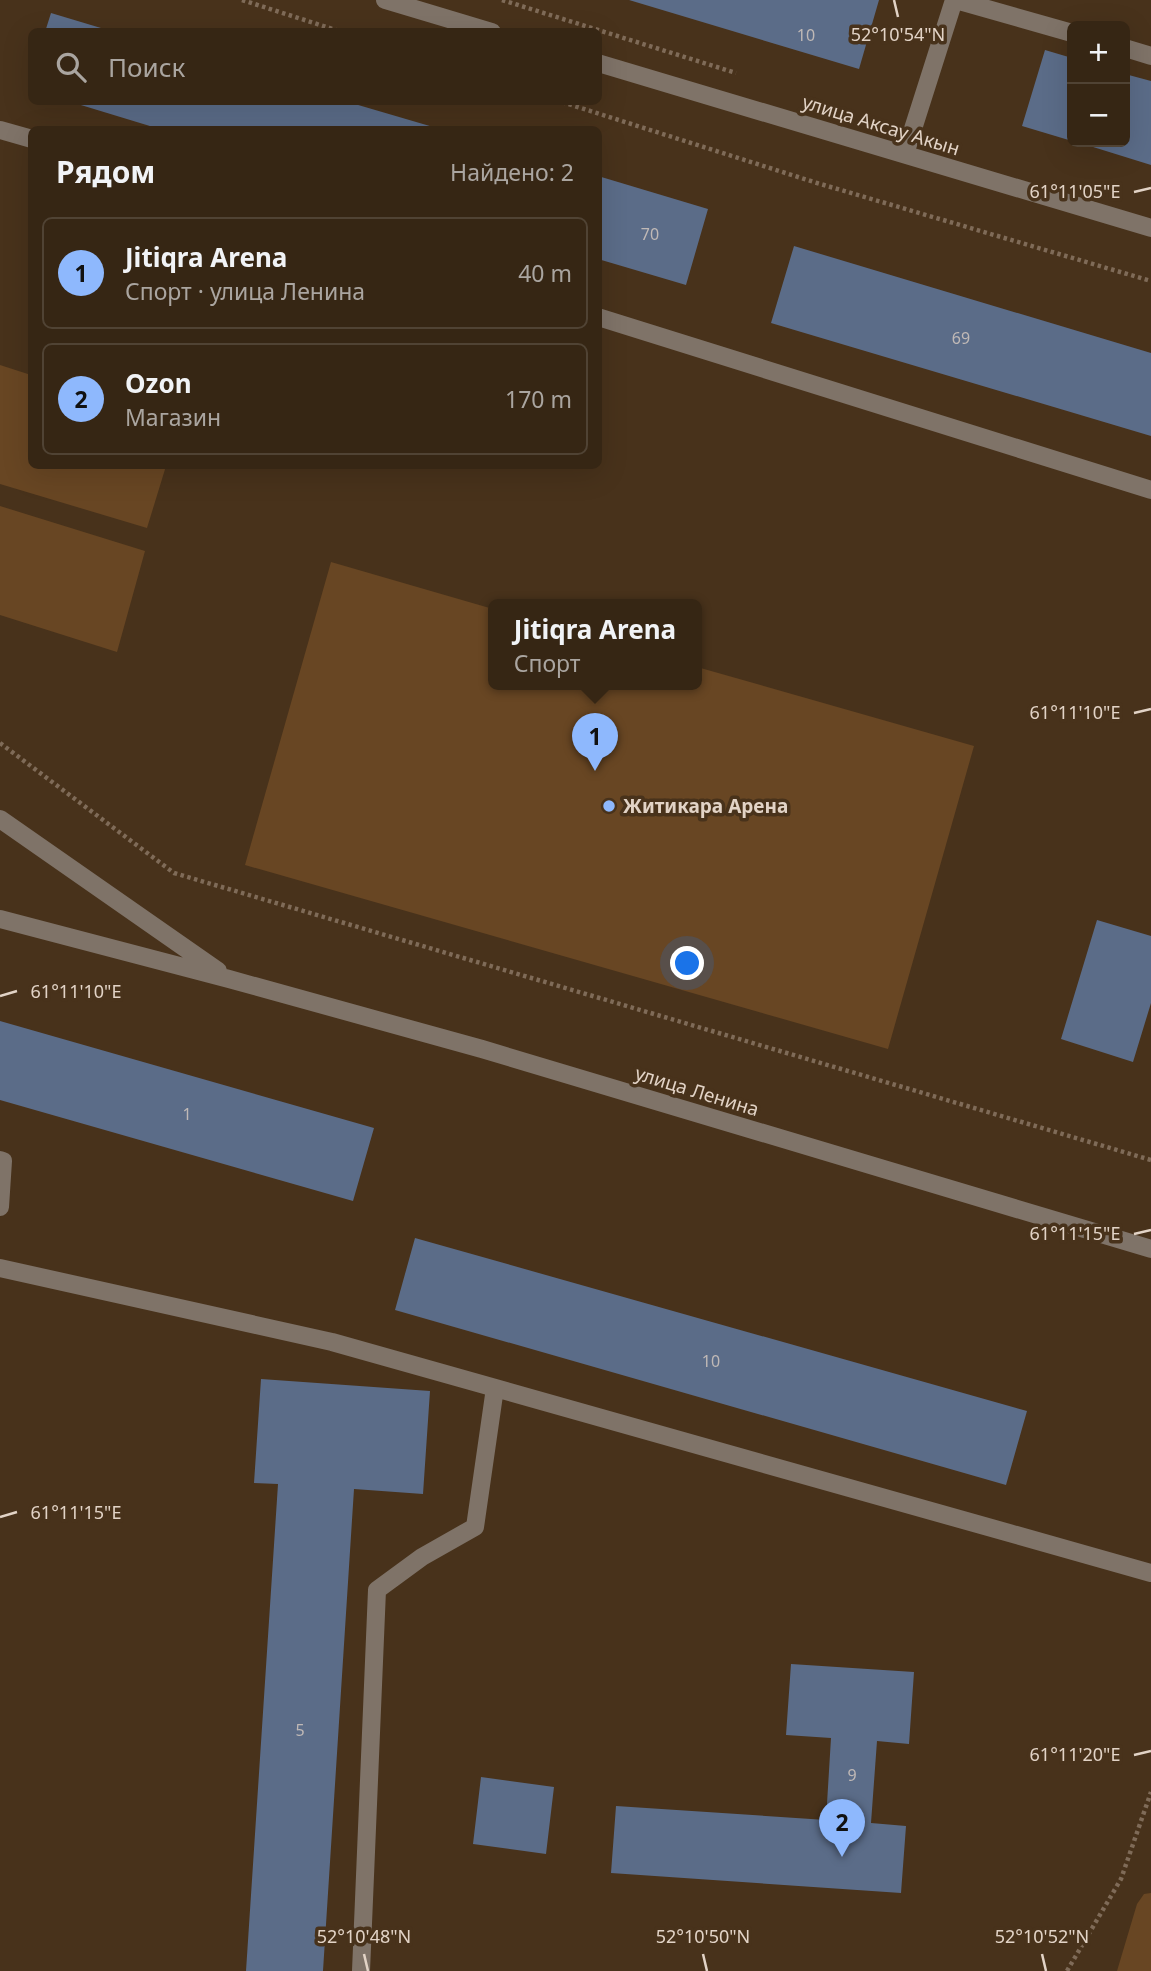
<!DOCTYPE html>
<html lang="ru">
<meta charset="utf-8">
<style>
:root{--surface:#362614;--page:#413222;--text:#f1f3f6;--muted:#aaa5a0;--line:#504334;--accent:#8eb8fd}
body{margin:0;font-family:"Noto Sans",sans-serif;background:var(--page);color:var(--text)}
.controls{position:absolute;right:21px;top:21px;display:grid;overflow:hidden;border-radius:10px;box-shadow:0 7px 28px #0002}
.controls button{width:63px;height:63px;display:grid;place-items:center;padding:0;border:0;border-bottom:2px solid var(--line);background:var(--surface);color:var(--text);font:35px sans-serif}
.you{position:absolute;left:688px;top:964px;width:24px;height:24px;margin:-18px;border:5px solid #fff;border-radius:50%;background:#1a73e8;box-shadow:0 0 0 10px #1a73e833}
.badge{display:grid;place-items:center;width:46px;height:46px;border-radius:50%;background:var(--accent);color:#111;font-size:23px;font-weight:700}
.pin{position:absolute;translate:-50% -58px;filter:drop-shadow(0 2px 4px #0008)}
.pin::after{content:'';position:absolute;top:37px;width:24px;height:21px;background:inherit;clip-path:polygon(0 0,100% 0,50% 100%)}
.popup{position:absolute;left:488px;top:599px;width:214px;height:91px;box-sizing:border-box;display:grid;place-content:center;border-radius:10px;background:var(--surface);filter:drop-shadow(0 2px 5px #0005);font-size:23px;white-space:nowrap;color:var(--muted)}
.popup b{font-size:26px;color:var(--text)}
.popup::after{content:'';position:absolute;left:50%;top:100%;margin-left:-14px;border:14px solid transparent;border-top-color:var(--surface)}
.list{margin:0;padding:0;list-style:none}
h2{display:flex;justify-content:space-between;align-items:center;height:91px;margin:0;padding:0 28px;font-size:30px}
h2 small{font-size:23px;font-weight:400;color:var(--muted)}
.list li{display:grid;grid-template-columns:46px 1fr auto;gap:21px;align-items:center;box-sizing:border-box;height:112px;margin:0 14px 14px;padding:0 14px;border:2px solid var(--line);border-radius:10px}
.list b{display:block;font-size:26px;white-space:nowrap}
.list p{margin:0;font-size:23px;white-space:nowrap;color:var(--muted)}
.list em{font-size:23px;font-style:normal;color:var(--muted)}
.icon{flex:none;width:38px;height:38px;fill:none;stroke:currentColor;stroke-width:2;stroke-linecap:round;stroke-linejoin:round}
.map{position:relative;flex:none;width:1151px;height:1971px;overflow:hidden}
.search{position:absolute;background:var(--surface);box-shadow:0 7px 28px #0002;left:28px;top:28px;width:574px;height:77px;display:flex;align-items:center;gap:18px;box-sizing:border-box;padding:0 24px;border-radius:10px;color:var(--muted);font-size:26px}
.panel{position:absolute;background:var(--surface);box-shadow:0 7px 28px #0002;left:28px;top:126px;width:574px;height:343px;border-radius:10px}
.map>svg:first-child{display:block}
</style>
<div class="map">
<svg width="1151" height="1971" viewBox="0 0 1151 1971">
<rect width="100%" height="100%" fill="#48321b"/>
<path fill="#684623" d="M0,365L31,375L32,466H166L147,528L0,484Z
M0,506L145,551L117,652L0,615Z
M331,562L493,609L494,685H696L697,667L974,746L888,1049L245,865Z
M1151,1893V1971H1117L1137,1904L1144,1894Z"/>
<path fill="#5b6c88" d="M629,0H879L859,69Z
M51,13L111,31V32H45Z
M1045,50L1072,58V141L1022,126Z
M1125,74L1151,81V165L1077,142H1125Z
M71,102H348L440,129L163,130Z
M598,176L708,209L686,285L598,259Z
M794,246L1151,353V436L771,323Z
M1097,920L1151,936V1003L1133,1062L1061,1039Z
M0,1021L374,1128L353,1201L0,1100Z
M415,1238L1027,1411L1006,1485L395,1310Z
M261,1379L430,1391L423,1494L354,1489L323,1971H246L278,1484L254,1483Z
M791,1664L914,1672L909,1744L877,1741L871,1823L906,1826L901,1893L611,1873L616,1806L826,1820L831,1738L786,1735Z
M481,1777L554,1787L546,1854L473,1844Z"/>
<g fill="none" stroke-linecap="round" stroke-linejoin="round">
<path stroke="#7f6b58" stroke-width="4.5" stroke-dasharray="3.5 3.5" stroke-linecap="butt" d="M242,0L342,32
M502,0L736,73
M562,102L817,183L1151,281
M0,743L174,873L1151,1160
M1067,1971L1121,1879L1151,1792"/>
<path stroke="#7f7368" stroke-width="18" d="M385,0L492,32
M956,0L1072,33
M1125,48L1151,56
M598,63L1151,228
M0,130L32,139
M905,154L954,0
M598,317L1151,490
M0,819L218,971
M0,919L229,979L482,1049L1151,1249
M0,1160L3,1161L0,1207
M0,1268L332,1342L1151,1573
M361,1971L377,1590L422,1557L475,1527L495,1388"/>
</g>
<path fill="none" stroke="#e2d3c6" stroke-width="2.5" d="M894,0L898,17M1134,192L1151,188M1134,713L1151,709M0,996L17,991M1134,1234L1151,1230M0,1517L17,1512M1134,1755L1151,1751M364,1954L368,1971M703,1954L707,1971M1042,1954L1046,1971"/>
<circle fill="#8eb8fd" stroke="#48321b" stroke-width="2.5" cx="609" cy="806" r="7"/>
<g text-anchor="middle" stroke-width="7" stroke-linejoin="round" paint-order="stroke">
<g font-size="16" fill="#c0b9b6">
<text x="806" y="41">10</text>
<text x="650" y="240">70</text>
<text x="961" y="344">69</text>
<text x="187" y="1120">1</text>
<text x="711" y="1367">10</text>
<text x="300" y="1736">5</text>
<text x="852" y="1781">9</text>
</g>
<g font-size="19" fill="#e2d3c6" stroke="#48321b">
<text transform="translate(881 125) rotate(17)" y="7">улица Аксау Акын</text>
<text transform="translate(697 1091) rotate(17)" y="7">улица Ленина</text>
</g>
<g font-size="19" font-weight="bold" fill="#e2d3c6" stroke="#48321b" text-anchor="start">
<text x="623" y="813">Житикара Арена</text>
</g>
</g>
<g font-size="18" text-anchor="middle" fill="#e2d3c6" stroke="#48321b" stroke-width="7" stroke-linejoin="round" paint-order="stroke">
<text x="898" y="41">52°10'54"N</text>
<text x="1075" y="198">61°11'05"E</text>
<text x="1075" y="719">61°11'10"E</text>
<text x="76" y="998">61°11'10"E</text>
<text x="1075" y="1240">61°11'15"E</text>
<text x="76" y="1519">61°11'15"E</text>
<text x="1075" y="1761">61°11'20"E</text>
<text x="364" y="1943">52°10'48"N</text>
<text x="703" y="1943">52°10'50"N</text>
<text x="1042" y="1943">52°10'52"N</text>
</g>
</svg>
<div class="controls">
<button>+</button>
<button>−</button>
</div>
<div class="you"></div>
<div class="pin badge" style="left:595px;top:771px">1</div>
<div class="popup"><b>Jitiqra Arena</b>Спорт</div>
<div class="pin badge" style="left:842px;top:1857px">2</div>
<div class="search"><svg class="icon" aria-label="search" viewBox="0 0 24 24"><circle cx="10" cy="10" r="6"/><path d="M15 15l6 6"/></svg>Поиск</div>
<section class="panel">
<h2>Рядом<small>Найдено: 2</small></h2>
<ul class="list">
<li><span class="badge">1</span><div><b>Jitiqra Arena</b><p>Спорт · улица Ленина</p></div><em>40 m</em></li>
<li><span class="badge">2</span><div><b>Ozon</b><p>Магазин</p></div><em>170 m</em></li>
</ul>
</section>
</div>
